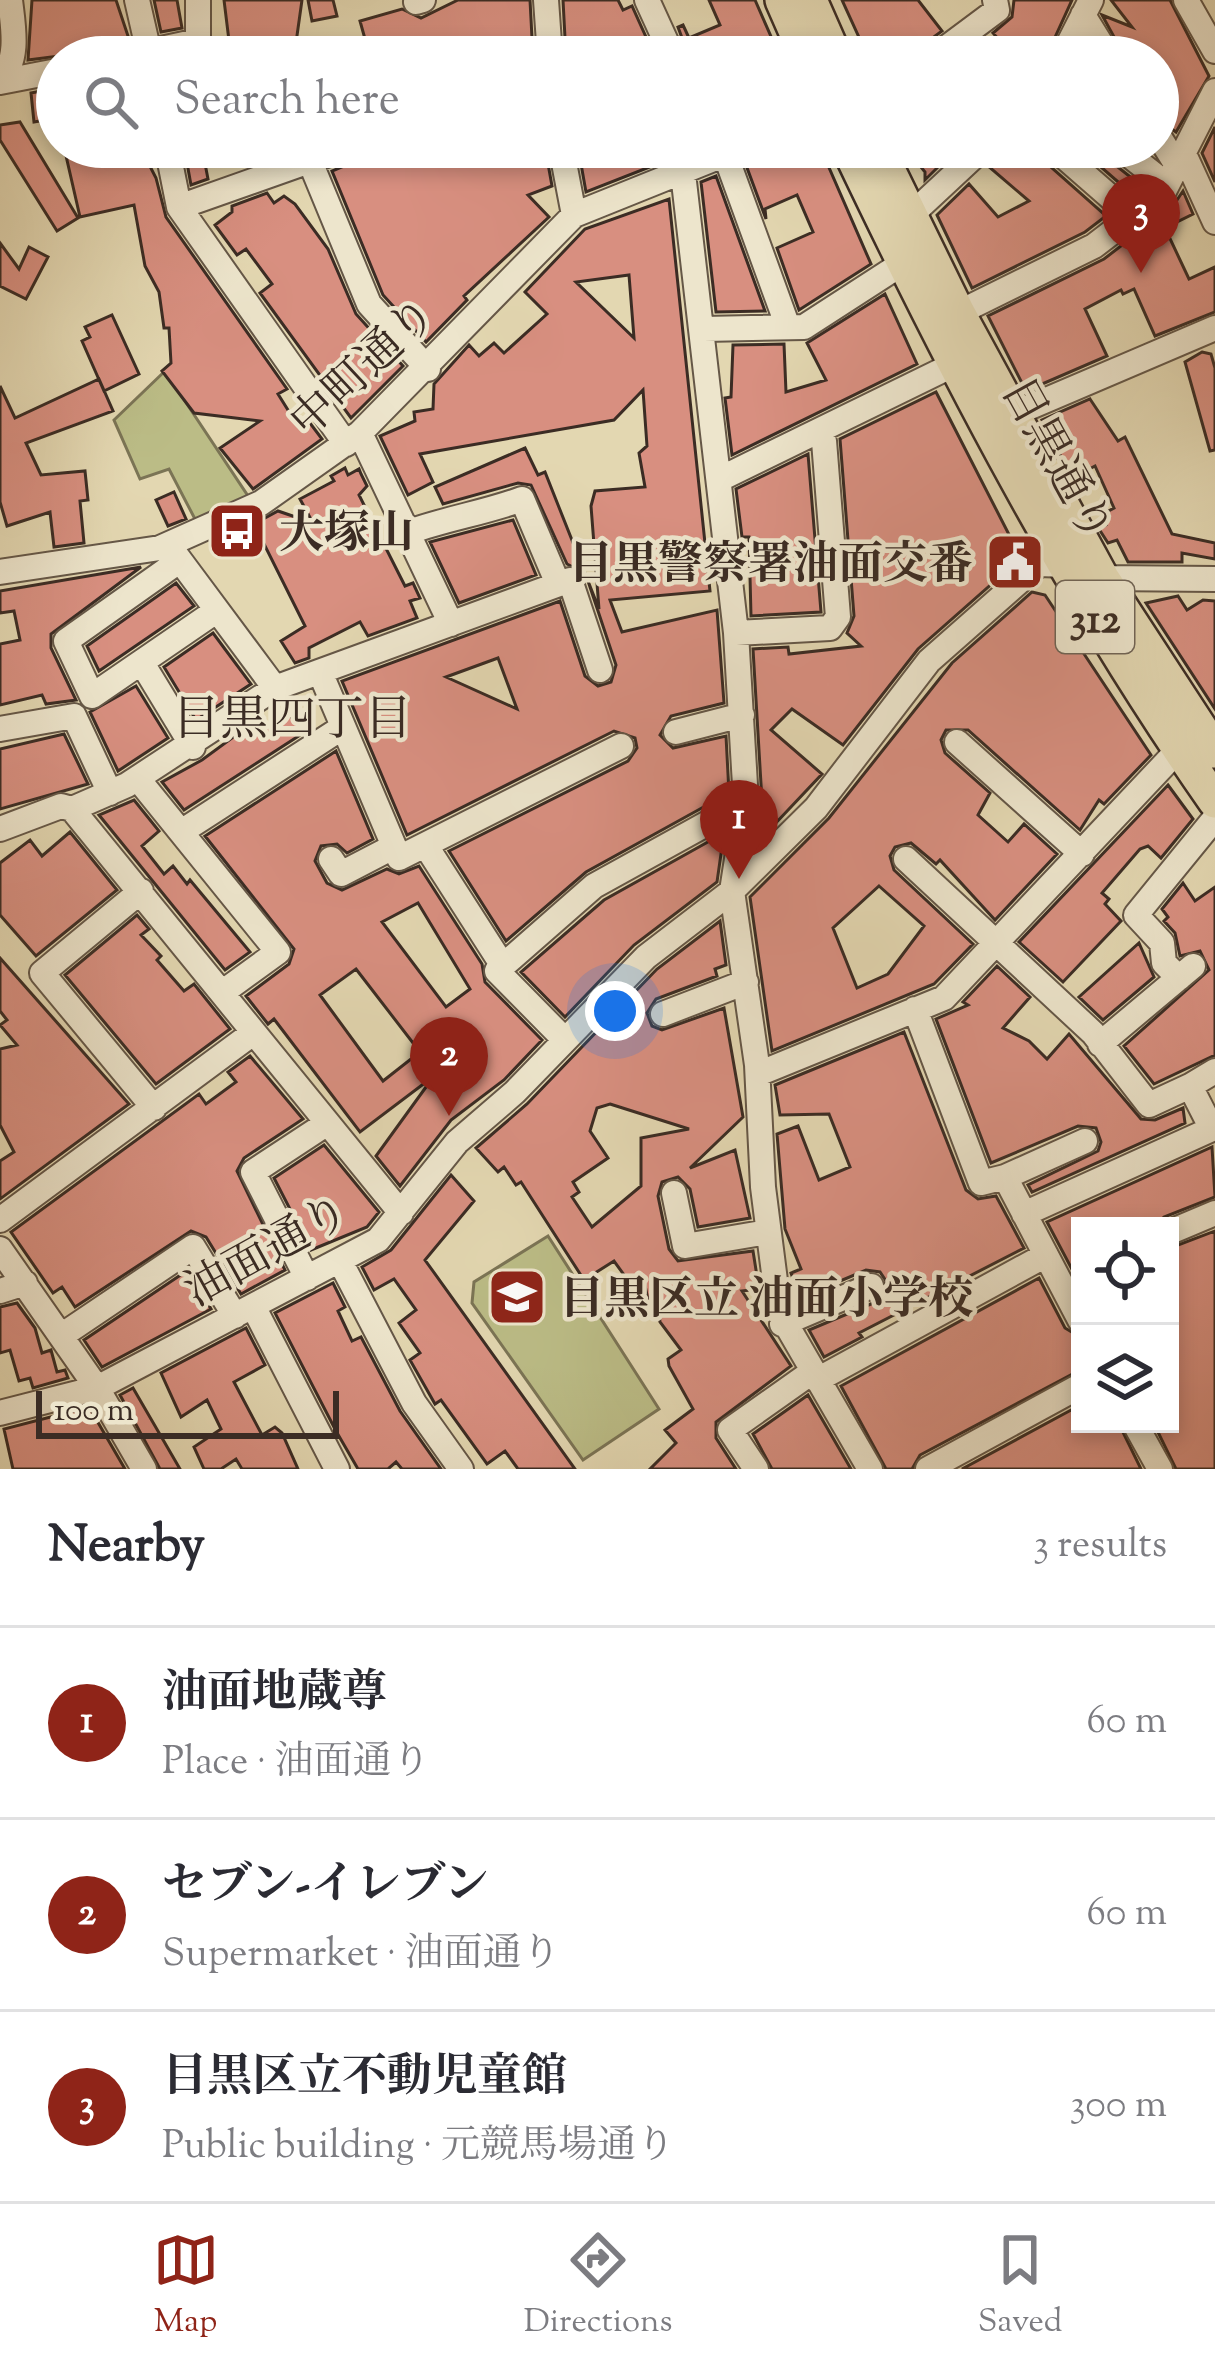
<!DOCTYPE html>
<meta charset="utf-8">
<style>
:root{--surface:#fff;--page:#f2f2f3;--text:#2b2b33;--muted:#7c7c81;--line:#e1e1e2;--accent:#8f2418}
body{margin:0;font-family:"Sorts Mill Goudy","Noto Serif JP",serif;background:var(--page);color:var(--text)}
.controls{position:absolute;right:36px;bottom:36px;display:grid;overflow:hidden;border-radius:0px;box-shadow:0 6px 18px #0003}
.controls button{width:108px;height:108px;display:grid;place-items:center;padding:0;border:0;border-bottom:3px solid var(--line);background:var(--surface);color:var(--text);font:60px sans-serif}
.scale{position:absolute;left:36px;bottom:30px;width:303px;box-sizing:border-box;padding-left:12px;border:6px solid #3b2c24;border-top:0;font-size:33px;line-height:42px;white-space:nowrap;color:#3b2c24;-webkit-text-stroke:9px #ede5cc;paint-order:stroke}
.you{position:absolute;left:615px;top:1011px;width:42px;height:42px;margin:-30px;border:9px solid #fff;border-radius:50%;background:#1a73e8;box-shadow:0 0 0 18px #1a73e833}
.badge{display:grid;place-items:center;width:78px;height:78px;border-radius:50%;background:var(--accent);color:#fff;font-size:39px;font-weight:700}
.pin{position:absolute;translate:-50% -99px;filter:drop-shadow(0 3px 6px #0008)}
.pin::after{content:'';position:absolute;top:63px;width:42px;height:36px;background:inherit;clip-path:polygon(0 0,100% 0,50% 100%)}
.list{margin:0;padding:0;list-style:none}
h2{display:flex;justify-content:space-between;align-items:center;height:156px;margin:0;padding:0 48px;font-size:51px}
h2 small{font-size:39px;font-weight:400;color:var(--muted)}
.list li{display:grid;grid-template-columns:78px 1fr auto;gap:36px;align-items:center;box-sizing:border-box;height:192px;padding:0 48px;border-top:3px solid var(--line)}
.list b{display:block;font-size:45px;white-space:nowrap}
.list p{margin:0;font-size:39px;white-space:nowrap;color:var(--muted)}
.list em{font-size:39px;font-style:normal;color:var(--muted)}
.icon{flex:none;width:66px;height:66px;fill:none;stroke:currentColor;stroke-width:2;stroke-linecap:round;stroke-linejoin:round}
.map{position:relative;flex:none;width:1215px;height:1469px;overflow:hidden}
.search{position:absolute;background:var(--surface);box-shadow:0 6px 18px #0003;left:36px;right:36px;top:36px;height:132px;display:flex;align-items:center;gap:30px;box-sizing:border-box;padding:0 42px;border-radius:66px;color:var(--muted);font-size:45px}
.sheet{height:732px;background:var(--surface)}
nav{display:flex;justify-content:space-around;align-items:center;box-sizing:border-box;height:168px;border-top:3px solid var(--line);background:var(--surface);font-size:33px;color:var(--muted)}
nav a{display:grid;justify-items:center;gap:6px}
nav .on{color:var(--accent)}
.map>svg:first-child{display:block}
</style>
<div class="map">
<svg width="1215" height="1469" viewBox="0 0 1215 1469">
<rect width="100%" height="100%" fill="#e3d7b1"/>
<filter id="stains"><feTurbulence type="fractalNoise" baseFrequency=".00167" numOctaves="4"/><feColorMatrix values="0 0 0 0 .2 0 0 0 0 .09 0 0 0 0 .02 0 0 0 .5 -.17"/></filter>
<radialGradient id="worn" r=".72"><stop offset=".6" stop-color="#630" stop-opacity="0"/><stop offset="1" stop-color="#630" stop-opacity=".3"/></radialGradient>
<path fill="#bbbc86" stroke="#7b7455" stroke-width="3" d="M165,371L248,496L196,521L169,469L140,479L114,420Z
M548,1236L659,1409L583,1460L472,1303L474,1282Z"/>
<path fill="#d88f80" stroke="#3b2c24" stroke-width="3" fill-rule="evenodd" d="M32,0H116L129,39L114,44L105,57L98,51L28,60Z
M154,0H177L182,28L161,32Z
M224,0H302L294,57H231Z
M308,0H333L337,16L312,21Z
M458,0H530L533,57H370L360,21L402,9L421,18Z
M563,0H618L623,10L632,6L655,57H566Z
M709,0H755L780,57H689L678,27L683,25L689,38L720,25Z
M842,0H918L942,31L923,45L918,57H868Z
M1014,0H1072L1046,57H1014L993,33L1012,17Z
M1111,0H1170L1209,76L1176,132L1158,119V57H1125L1102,15L1132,27Z
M57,88V118L34,122L31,93Z
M20,122L78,218L57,231L0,140V125Z
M1215,127V182L1202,153Z
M64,147H101L102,153L140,147L156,178L166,217L287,389L278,394L298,426L307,419L322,439L253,489L220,448L260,421L194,413L162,371L171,363L169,328H164L159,292L145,266L134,205L80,217Z
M236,147H285V150L242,164Z
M365,147H381L382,152L399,147H545L552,186L528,195L549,217L464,296L467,300L426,342L383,295L332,171L361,159Z
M578,147H664L665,161L586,192Z
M793,147H820L871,264L799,310L777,248L813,232L797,195L765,209L766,219L746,165Z
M905,147H938L947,158L925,180V172Z
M1000,147H1037L1042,159L1106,216L1085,232L972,288L937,215L969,184L998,217L1029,201L988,166Z
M1078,147H1103L1109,160L1143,187L1133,195Z
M202,148L208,179L191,185L185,152Z
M716,176L765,311L716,312L701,182Z
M1183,191L1193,214L1165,228L1189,279L1215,267V312L1155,336L1134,289L1123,294L1121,290L1085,309L1107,356L1026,391L988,316L1104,259L1173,206Z
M267,193L274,203L284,196L295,204L328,249L356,314L403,366L351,418L260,293L272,284L246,249L237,255L215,225L232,212V206Z
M669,199L710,591L610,600L622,632L717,610L724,703L671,716L660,735L673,748L726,736L729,793L586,872L506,941L449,851L628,761L637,748L635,738L614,731L407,835L342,681L560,601L585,676L598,686L611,682L616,665L588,581L599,609L591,506L595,491L645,487L639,453L647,446L643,390L614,420L420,454L433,482L408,495L380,436L415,421L414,412L433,409L434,384L469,345L479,356L494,343L504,353L547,314L525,292L585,229ZM629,275L634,338L576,282ZM498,658L517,709L446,677Z
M0,243L19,269L29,247L48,257L26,299L0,286Z
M885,294L917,364L732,455L725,398L731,397L733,345L784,344L786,392L826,380L807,343Z
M112,315L139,374L104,391L82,341L90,337L85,327Z
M1202,352L1211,354L1215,368V450L1210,451L1185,362Z
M99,379L113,411L26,443L41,475L85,471L88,500L80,501L84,543L54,547L50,512L7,526L0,502V386L15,418Z
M936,392L1021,558L918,649L843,745L792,709L771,730L822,774L756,844L762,801L753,649L788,647L789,654L861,646L847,633L854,616L840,439Z
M1090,399L1118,441L1125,437L1172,534L1215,543V559L1182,553V562H1128L1117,540L1108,543L1099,529L1106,525L1101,515L1114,508L1095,466L1072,478L1042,420Z
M525,448L538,475L545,472L585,573L567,564L531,485L518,483L443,504L435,487Z
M808,454L821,612L751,616L749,537H742L736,489Z
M345,468L348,475L359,469L361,474L367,486L359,495L405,586L413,583L420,598L410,601L417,618L368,636L360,622L309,648V658L295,663L281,641L305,626L254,524L278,511L313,523L300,499L334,481L331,476Z
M174,492L186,519L168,526L156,500Z
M513,520L536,575L459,603L430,542Z
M141,567L51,634V648L76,700L46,704L42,695L0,705V644L20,640L14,611L0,613V591Z
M176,583L194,606L99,671L87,646Z
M1032,592L1045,595L1151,755L1104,804L1099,800L1080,830L968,730H946L941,740L945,753L990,793L978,815L1008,842L1024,824L1057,854L995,920L940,860L936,864L911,843L895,847L890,856L894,870L973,944L934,984L772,1051L750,897L829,818L952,663ZM879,886L924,926L888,974L857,988L833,928Z
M1178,596L1187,610L1203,600L1215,601V709L1146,603Z
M213,633L251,684L196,720L164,667Z
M136,686L168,738L118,771L90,712Z
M288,713L295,722H307L311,728L184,810L162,782L202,760L255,721L262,731Z
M64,734L88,784L0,809V749Z
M336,751L373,839L347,853L337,844L321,846L315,861L327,883L342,890L387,869L399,874L419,866L482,964L485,982L542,1040L504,1080L451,1120L400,1186L376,1156L434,1076L360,1132L274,1019L268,1024L246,996L289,964L294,949L205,836ZM418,903L470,989L446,1007L382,922ZM356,969L420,1052L383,1081L320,995Z
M1168,785L1193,819L1161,858L1148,846L1140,849L1102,893L1109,899L1105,904L1121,921L1063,982L1019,942Z
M134,800L159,831L142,846L164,874L173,866L187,884L190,880L250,952L225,970L99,815Z
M70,832L117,890L36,956L0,915V863L30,840L42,856Z
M724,833L717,882L634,945L565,1017L521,972L604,900Z
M1183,883L1195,901L1215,887V1055L1154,1084L1124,1046L1209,970L1200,951L1180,956L1175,933L1164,921L1168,917L1162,909Z
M137,915L149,929L141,935L161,956L157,960L184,991L194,984L230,1029L156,1084L65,975Z
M720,921L726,965L715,969L717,976L656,999L647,1013L652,1026L662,1030L724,1008L743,1117L690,1168L735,1150L750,1218L698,1227L690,1189L678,1177L662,1182L658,1196L669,1249L678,1261L753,1251L759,1289L742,1291L791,1366L716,1422V1438L736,1469H650L676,1443L665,1430L693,1409L669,1366L668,1359L681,1350L660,1322L658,1304L649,1305L645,1285L632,1286L614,1261L584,1280L521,1182L516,1185L504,1167L498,1172L476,1148L527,1104L657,969ZM610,1104L689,1129L641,1138V1186L592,1227L572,1197L579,1192L573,1182L608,1158L590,1131L597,1108Z
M1139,943L1154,977L1103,1020L1079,997Z
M0,958L129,1104L0,1199V1161L14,1152L0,1125V1049L17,1045L0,1025L7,1020L0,1011Z
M997,966L1030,997L1003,1028L1029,1041L1047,1059L1069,1034L1141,1119L1155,1120L1183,1108L1185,1123L1032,1192L1028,1185L1098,1151L1101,1142L1096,1128L1078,1126L991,1163L936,1019L968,1005L963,1002Z
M904,1032L966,1190L978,1199L996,1196L1024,1248L859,1333L862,1337L824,1357L809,1330L878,1301L886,1281L880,1272L866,1270L800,1298L791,1273L801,1269L785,1229L777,1134L798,1126L819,1180L850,1167L829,1114L780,1115L775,1085Z
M250,1056L303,1119L244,1158L237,1171L285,1270L241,1294L206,1237L191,1231L75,1307L62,1287L53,1293L11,1232L199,1094L206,1104L236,1082L228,1072Z
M324,1145L379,1212L367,1227L311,1250L274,1178Z
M1212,1147L1215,1197L1164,1217L1155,1226H1080V1273L1075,1275L1047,1222Z
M451,1175L474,1201L425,1260L575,1469H518L505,1451L487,1464L441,1400L435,1404L410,1360L420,1353L399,1323L416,1310L394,1279L374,1290L362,1267L391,1250Z
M1215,1231V1469H1176L1154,1424H1170V1413L1177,1409L1170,1394V1248Z
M188,1270L211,1309L102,1367L84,1340Z
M1039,1278L1065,1328L1080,1337V1370L920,1455L912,1469H886L841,1386Z
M333,1283L345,1307L338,1311L352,1341L361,1337L400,1411L441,1469H402L396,1462L388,1469H358L336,1431L275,1313Z
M17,1303L35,1328L42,1353L51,1350L57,1372L65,1370L68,1378L33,1388L30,1378L19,1381L10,1350L0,1353V1307Z
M246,1328L265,1365L234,1382L262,1435L275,1427L282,1433L298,1469H242L236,1459L221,1469H204L194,1447L221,1429L207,1400L181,1417L161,1373Z
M133,1388L180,1469H160L120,1395Z
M808,1395L851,1469H772L753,1434Z
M89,1407L125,1469H13L4,1429Z
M1073,1409L1081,1426L1119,1424L1141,1469H962Z"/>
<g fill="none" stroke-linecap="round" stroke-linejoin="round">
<defs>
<path id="minor" d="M137,0L150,57
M546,0L550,57
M647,0L673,57
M1186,0L1215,51
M416,2L423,0
M1083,15L1109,57
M124,57L198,41V0
M934,57L997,10L995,0
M1062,57L1091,0
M0,80C20,60 13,26 10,0
M0,82L57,71
M1158,135L1178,167
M167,147L179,207L346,444
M561,147L574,215
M680,147L736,633L746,802L732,891L757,1065L763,1187L779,1312L870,1469
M1053,147L1132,216
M1119,147L1167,185
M725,154L788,327
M1184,154L1215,222
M309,159L369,304L428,369
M179,207L349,147
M911,215L984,147
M958,313L1094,246L1163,193L1215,91
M704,329L804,327L903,263
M1002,419L1215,328
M360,433L451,624
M722,478L955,364
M409,532C448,518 484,513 522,499L558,584
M173,551L275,688
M179,561L66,641L92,696L216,611
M0,572L160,548L261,503L360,433L574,215L743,147
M736,633L830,628L838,617L824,441L818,432
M142,663L193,747
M320,672L399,858L621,746
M0,729L74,716L110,793
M676,732L742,715
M957,742L1082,854
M138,779L278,952L223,992
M72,809L401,1213
M0,829L61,806L72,809L127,785L275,688L570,580L600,670
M181,832L340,729
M426,846L503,966
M331,859L341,874L391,848
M906,859L1093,1033L1149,1105L1190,1086
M141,891L42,973L154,1108
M1179,978L1164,963L1162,943L1136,915L1215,818
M915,1009L981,1183L1005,1177L1080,1320
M663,1014L746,982
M564,1039L497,971L594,886L746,802
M1100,1044L1193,966
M758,1074L944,998L1179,749
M1005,1177L1085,1141
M674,1193L685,1246L768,1232
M1024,1214L1212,1129L1190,1086L1215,1071
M0,1220L253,1033
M1170,1232L1215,1213
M0,1249L97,1388L144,1469
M340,1261L414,1403L461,1469
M307,1278L253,1172L326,1124
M0,1291L25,1283
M253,1306L337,1469
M782,1324L871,1286
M61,1336L193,1247L235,1316
M817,1380L1046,1255
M0,1413L97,1388L378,1240L457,1142L515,1092L646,957L732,891L816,808L929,661L1039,564L1067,565L1102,578L1215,579
M1135,1424L1160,1469
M756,1469L730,1430L812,1372
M928,1469L1080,1386"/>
<path id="major" d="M782,0L807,57
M810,0L835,57
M848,147C955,372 1072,597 1215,801
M877,147L958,313L1102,578L1215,751"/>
</defs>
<use href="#minor" stroke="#655747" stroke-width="28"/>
<use href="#major" stroke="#3b2c24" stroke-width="38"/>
<use href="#minor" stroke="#ede5cc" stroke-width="24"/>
<use href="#major" stroke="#e3d7b1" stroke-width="33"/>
</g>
<defs>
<symbol id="bus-square" viewBox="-11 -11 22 22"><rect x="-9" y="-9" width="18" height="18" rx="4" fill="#8f2418" stroke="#ede5cc"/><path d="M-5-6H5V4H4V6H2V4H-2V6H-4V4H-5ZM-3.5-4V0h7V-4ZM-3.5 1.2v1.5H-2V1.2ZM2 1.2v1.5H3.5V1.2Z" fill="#fff"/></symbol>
<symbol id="civic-square" viewBox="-11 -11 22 22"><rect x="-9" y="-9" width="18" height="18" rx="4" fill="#8f2418" stroke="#ede5cc"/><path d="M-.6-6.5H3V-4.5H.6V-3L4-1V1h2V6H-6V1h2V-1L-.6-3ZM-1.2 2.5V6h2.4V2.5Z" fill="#fff"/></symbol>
<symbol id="school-square" viewBox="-11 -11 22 22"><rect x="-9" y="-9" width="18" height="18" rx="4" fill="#8f2418" stroke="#ede5cc"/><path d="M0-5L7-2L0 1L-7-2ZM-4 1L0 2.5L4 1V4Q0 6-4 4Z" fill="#fff"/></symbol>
</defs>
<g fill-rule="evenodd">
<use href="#bus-square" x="204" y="498" width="66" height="66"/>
<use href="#civic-square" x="982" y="529" width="66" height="66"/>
<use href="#school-square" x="484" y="1264" width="66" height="66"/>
</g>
<g text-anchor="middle" stroke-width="9" stroke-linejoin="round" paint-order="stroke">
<rect fill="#ede5cc" stroke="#706456" stroke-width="3" x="1056" y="581" width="78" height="72" rx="9"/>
<g font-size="42" font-weight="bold" fill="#3b2c24">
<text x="1095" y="632">312</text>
</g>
<g font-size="45" fill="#3b2c24" stroke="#ede5cc">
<text transform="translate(362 366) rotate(-43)" y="16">中町通り</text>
<text transform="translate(1059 459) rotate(61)" y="16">目黒通り</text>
<text transform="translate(266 1249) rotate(-29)" y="16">油面通り</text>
</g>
<g font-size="45" font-weight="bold" fill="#3b2c24" stroke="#ede5cc" text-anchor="start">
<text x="279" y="547">大塚山</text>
<text x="973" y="578" text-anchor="end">目黒警察署油面交番</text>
<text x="559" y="1313">目黒区立 油面小学校</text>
</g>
<g font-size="48" fill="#3b2c24" stroke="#ede5cc">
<text x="292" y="734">目黒四丁目</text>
</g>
</g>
<rect width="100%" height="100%" filter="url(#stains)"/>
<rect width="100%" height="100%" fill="url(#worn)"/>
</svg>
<div class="controls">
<button><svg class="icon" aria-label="locate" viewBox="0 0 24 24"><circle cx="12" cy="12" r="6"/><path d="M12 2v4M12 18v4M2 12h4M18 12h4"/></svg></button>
<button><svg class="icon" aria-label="layers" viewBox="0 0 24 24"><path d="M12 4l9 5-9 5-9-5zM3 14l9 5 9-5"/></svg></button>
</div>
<div class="scale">100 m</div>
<div class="you"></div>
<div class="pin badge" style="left:739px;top:879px">1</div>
<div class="pin badge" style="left:449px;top:1116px">2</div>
<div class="pin badge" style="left:1141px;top:273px">3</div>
<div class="search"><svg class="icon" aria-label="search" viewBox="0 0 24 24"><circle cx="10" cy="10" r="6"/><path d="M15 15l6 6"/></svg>Search here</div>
</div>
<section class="sheet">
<h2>Nearby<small>3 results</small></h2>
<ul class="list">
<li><span class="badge">1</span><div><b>油面地蔵尊</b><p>Place · 油面通り</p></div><em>60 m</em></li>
<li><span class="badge">2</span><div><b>セブン-イレブン</b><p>Supermarket · 油面通り</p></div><em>60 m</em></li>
<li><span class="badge">3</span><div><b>目黒区立不動児童館</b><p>Public building · 元競馬場通り</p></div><em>300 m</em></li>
</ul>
</section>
<nav>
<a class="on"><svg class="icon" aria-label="map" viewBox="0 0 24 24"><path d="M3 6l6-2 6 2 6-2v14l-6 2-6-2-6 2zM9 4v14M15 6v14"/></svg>Map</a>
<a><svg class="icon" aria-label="directions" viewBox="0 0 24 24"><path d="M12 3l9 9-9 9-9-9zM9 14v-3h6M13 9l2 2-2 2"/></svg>Directions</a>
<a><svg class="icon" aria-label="saved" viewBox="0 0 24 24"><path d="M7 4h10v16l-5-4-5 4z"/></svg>Saved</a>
</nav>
